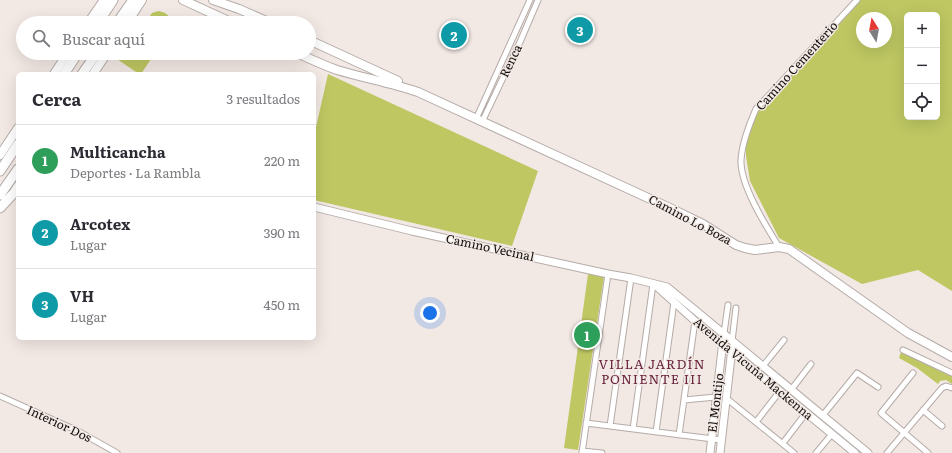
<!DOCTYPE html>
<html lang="es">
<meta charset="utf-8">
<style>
:root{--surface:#fff;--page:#f7f7f7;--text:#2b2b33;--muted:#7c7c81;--line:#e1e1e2;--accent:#bc326c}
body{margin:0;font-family:Literata,serif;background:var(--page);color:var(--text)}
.controls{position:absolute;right:12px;top:12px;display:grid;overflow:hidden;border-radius:6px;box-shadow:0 4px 16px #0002}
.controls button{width:36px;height:36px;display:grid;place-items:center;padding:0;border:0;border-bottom:1px solid var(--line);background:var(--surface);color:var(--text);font:20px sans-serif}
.compass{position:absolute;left:856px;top:12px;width:36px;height:36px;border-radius:50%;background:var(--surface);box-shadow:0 4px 16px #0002;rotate:349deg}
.you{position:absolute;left:430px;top:313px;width:14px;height:14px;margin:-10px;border:3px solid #fff;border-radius:50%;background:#1a73e8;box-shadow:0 0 0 6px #1a73e833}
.badge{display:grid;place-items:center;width:26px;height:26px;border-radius:50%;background:var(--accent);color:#fff;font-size:13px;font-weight:700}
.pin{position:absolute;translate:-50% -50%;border:2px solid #fff;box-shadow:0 1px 4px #0006}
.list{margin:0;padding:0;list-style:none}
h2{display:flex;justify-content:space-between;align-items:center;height:52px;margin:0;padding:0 16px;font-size:17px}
h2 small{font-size:13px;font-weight:400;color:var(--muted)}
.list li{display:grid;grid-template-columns:26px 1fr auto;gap:12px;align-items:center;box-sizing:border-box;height:72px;padding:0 16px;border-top:1px solid var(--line)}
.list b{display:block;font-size:15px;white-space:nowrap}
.list p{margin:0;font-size:13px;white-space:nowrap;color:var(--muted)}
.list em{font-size:13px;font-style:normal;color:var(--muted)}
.icon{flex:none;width:22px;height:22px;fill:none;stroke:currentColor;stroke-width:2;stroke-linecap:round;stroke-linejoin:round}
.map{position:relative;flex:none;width:952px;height:453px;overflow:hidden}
.search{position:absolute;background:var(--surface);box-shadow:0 4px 16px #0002;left:16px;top:16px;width:300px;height:44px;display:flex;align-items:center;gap:10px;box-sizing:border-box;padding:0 14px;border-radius:22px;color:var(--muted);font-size:15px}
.panel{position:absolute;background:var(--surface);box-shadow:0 4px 16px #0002;left:16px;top:72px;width:300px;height:268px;border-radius:6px}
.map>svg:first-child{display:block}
</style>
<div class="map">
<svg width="952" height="453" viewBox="0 0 952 453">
<rect width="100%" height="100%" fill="#f2e8e4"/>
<path fill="#bec762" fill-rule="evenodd" d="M860,0H952V291L918,270L862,284L779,238L750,181L746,156V144L753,118L762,105ZM907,15H937V117H907ZM862,18H886V42H862Z
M158,11C166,12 170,15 171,23H145L152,13Z
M112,53H155L141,74H139L111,55Z
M328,74L538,171L512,246L314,200V136Z
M588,274L604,276L578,450L564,448Z
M901,352L952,376V384L946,380L940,381L938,384L917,368L899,358Z"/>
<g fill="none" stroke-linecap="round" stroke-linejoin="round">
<defs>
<path id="street" d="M476,119L530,0
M482,122L520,42L538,0
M779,247C766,226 740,185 741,160C742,143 749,125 756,109L857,0
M724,333L728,305
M732,341L736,308
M903,350L952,373
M763,366L784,340
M913,373L881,413L928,453
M791,390L811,364
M0,396L78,431L117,453
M726,398L794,453
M684,400L716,397
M923,410L942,426
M823,415L857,373L878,387
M756,422L780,391
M586,423L721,440
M610,426L631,278
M633,429L653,284
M656,432L674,302
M679,435L695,321
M783,443L806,413
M582,451L602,453
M582,453L608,274
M816,453L832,434
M887,453L942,388L946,386L952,388"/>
<path id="secondary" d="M314,207L412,231L608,274L631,278L667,287L868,453
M655,285L695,321L855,453
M710,453L723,341
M720,453L732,348"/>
<path id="primary" d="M183,0L233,23
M213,0L239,9L271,23
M88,23L104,0
M127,23L142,0
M309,40L398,81
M297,53C310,59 323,65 337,70C364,78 391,83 418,92L672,209L703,224L736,245L745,248L755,250L779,247L789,249L908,333L952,357
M54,74L68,53
M93,74L107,53
M0,155L18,128
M12,195L18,186"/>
<path id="highway" d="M98,23L113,0
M117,23L133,0
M64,74L78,53
M82,74L97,53
M0,171L18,144
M0,195L18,169
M0,208L12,195"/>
</defs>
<use href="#street" stroke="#b5aca8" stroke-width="7"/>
<use href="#secondary" stroke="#b5aca8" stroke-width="9"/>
<use href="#primary" stroke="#b5aca8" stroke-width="10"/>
<use href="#highway" stroke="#b5aca8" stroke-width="11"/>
<use href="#street" stroke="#fff" stroke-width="5"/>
<use href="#secondary" stroke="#fff" stroke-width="7"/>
<use href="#primary" stroke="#fff" stroke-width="8"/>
<use href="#highway" stroke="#fff" stroke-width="9"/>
</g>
<g text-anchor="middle" stroke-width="3" stroke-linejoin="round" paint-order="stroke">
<g font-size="12" fill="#110e0c" stroke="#f2e8e4">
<text transform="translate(511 61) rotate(-64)" y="4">Renca</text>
<text transform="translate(797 66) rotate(-48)" y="4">Camino Cementerio</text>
<text transform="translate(690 220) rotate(28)" y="4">Camino Lo Boza</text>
<text transform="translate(490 248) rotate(12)" y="4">Camino Vecinal</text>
<text transform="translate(753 369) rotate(40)" y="4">Avenida Vicuña Mackenna</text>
<text transform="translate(716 403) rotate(-83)" y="4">El Montijo</text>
<text transform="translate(59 424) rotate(25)" y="4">Interior Dos</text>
</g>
<g font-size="13" letter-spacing="1" fill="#6b2740" stroke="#f2e8e4">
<text x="652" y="369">VILLA JARDÍN<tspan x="652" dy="15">PONIENTE III</tspan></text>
</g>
</g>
</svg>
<div class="controls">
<button>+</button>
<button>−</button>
<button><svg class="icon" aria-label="locate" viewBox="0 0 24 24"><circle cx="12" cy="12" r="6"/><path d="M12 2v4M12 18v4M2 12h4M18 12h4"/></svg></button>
</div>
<svg class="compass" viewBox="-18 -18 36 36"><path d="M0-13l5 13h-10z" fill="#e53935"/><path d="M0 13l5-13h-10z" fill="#7c7c81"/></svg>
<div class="you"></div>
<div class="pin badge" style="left:587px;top:335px;background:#2e9e5b">1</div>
<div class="pin badge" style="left:454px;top:35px;background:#0f9aa8">2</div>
<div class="pin badge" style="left:580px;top:30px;background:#0f9aa8">3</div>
<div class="search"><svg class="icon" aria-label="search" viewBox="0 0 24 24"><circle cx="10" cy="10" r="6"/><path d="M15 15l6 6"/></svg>Buscar aquí</div>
<section class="panel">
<h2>Cerca<small>3 resultados</small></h2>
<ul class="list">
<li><span class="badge" style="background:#2e9e5b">1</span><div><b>Multicancha</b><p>Deportes · La Rambla</p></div><em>220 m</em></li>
<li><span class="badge" style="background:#0f9aa8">2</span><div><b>Arcotex</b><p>Lugar</p></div><em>390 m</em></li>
<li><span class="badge" style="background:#0f9aa8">3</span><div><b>VH</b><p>Lugar</p></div><em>450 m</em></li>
</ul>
</section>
</div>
